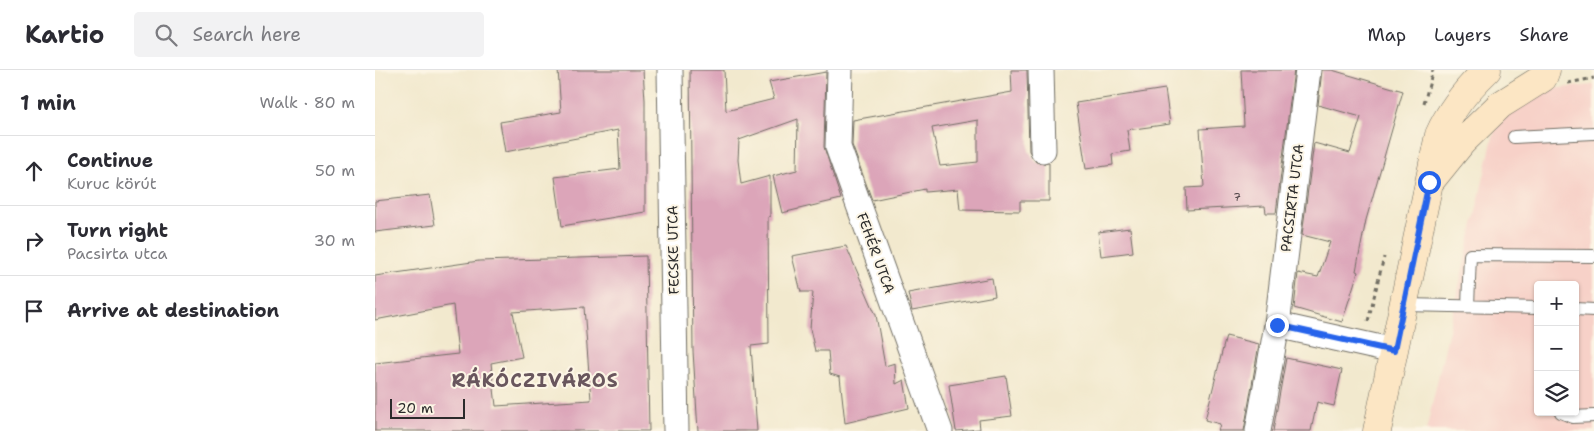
<!DOCTYPE html>
<meta charset="utf-8">
<style>
:root{--surface:#fff;--page:#f2f2f3;--text:#2b2b33;--muted:#7c7c81;--line:#e1e1e2}
body{margin:0;font-family:"Shantell Sans",sans-serif;background:var(--page);color:var(--text)}
.controls{position:absolute;right:15px;bottom:15px;display:grid;overflow:hidden;border-radius:5px;box-shadow:0 1px 4px #0004}
.controls button{width:45px;height:45px;display:grid;place-items:center;padding:0;border:0;border-bottom:1px solid var(--line);background:var(--surface);color:var(--text);font:25px sans-serif}
.scale{position:absolute;left:15px;bottom:12px;width:75px;box-sizing:border-box;padding-left:5px;border:2px solid #2b2b2b;border-top:0;font-size:14px;line-height:18px;white-space:nowrap;color:#2b2b2b;-webkit-text-stroke:4px #fcf5e5;paint-order:stroke}
.stop{position:absolute;width:15px;height:15px;margin:-11px;border:4px solid #2563eb;border-radius:50%;background:#fff}
.stop.end{background:#2563eb;border-color:#fff;box-shadow:0 1px 5px #0008}
.list{margin:0;padding:0;list-style:none}
h2{display:flex;justify-content:space-between;align-items:center;height:65px;margin:0;padding:0 20px;font-size:21px}
h2 small{font-size:16px;font-weight:400;color:var(--muted)}
.list li{display:grid;grid-template-columns:32px 1fr auto;gap:15px;align-items:center;box-sizing:border-box;height:70px;padding:0 20px;border-top:1px solid var(--line)}
.list b{display:block;font-size:19px;white-space:nowrap}
.list p{margin:0;font-size:16px;white-space:nowrap;color:var(--muted)}
.list em{font-size:16px;font-style:normal;color:var(--muted)}
.icon{flex:none;width:28px;height:28px;fill:none;stroke:currentColor;stroke-width:2;stroke-linecap:round;stroke-linejoin:round}
.map{position:relative;flex:none;width:1219px;height:361px;overflow:hidden}
header{display:flex;align-items:center;gap:30px;box-sizing:border-box;height:70px;padding:0 25px;background:var(--surface);border-bottom:1px solid var(--line)}
header strong{font-size:24px}
nav{display:flex;gap:28px;margin-inline-start:auto;font-size:18px}
.search{width:350px;height:45px;background:var(--page);display:flex;align-items:center;gap:12px;box-sizing:border-box;padding:0 18px;border-radius:5px;color:var(--muted);font-size:19px}
main{display:flex}
aside{flex:1;background:var(--surface)}
.map>svg:first-child{display:block}
</style>
<header>
<strong>Kartio</strong>
<div class="search"><svg class="icon" aria-label="search" viewBox="0 0 24 24"><circle cx="10" cy="10" r="6"/><path d="M15 15l6 6"/></svg>Search here</div>
<nav><a>Map</a><a>Layers</a><a>Share</a></nav>
</header>
<main>
<aside>
<h2>1 min<small>Walk · 80 m</small></h2>
<ul class="list">
<li><svg class="icon" aria-label="ahead" viewBox="0 0 24 24"><path d="M12 20V5M6 11l6-6 6 6"/></svg><div><b>Continue</b><p>Kuruc körút</p></div><em>50 m</em></li>
<li><svg class="icon" aria-label="right" viewBox="0 0 24 24"><path d="M7 20v-9h11M14 6l5 5-5 5"/></svg><div><b>Turn right</b><p>Pacsirta utca</p></div><em>30 m</em></li>
<li><svg class="icon" aria-label="arrive" viewBox="0 0 24 24"><path d="M6 21V4h12l-3 4 3 4H6"/></svg><div><b>Arrive at destination</b></div></li>
</ul>
</aside>
<div class="map">
<svg width="1219" height="361" viewBox="0 0 1219 361">
<rect width="100%" height="100%" fill="#fcf5e5"/>
<filter id="ink" filterUnits="userSpaceOnUse"><feTurbulence type="fractalNoise" baseFrequency=".02" numOctaves="2"/><feDisplacementMap in="SourceGraphic" scale="10" xChannelSelector="R" yChannelSelector="G"/><feConvolveMatrix kernelMatrix="1 2 1 2 8 2 1 2 1" color-interpolation-filters="sRGB"/></filter>
<filter id="wash" filterUnits="userSpaceOnUse"><feTurbulence type="fractalNoise" baseFrequency=".0096" numOctaves="4" result="noise"/><feDisplacementMap in="SourceGraphic" scale="20" xChannelSelector="R" yChannelSelector="G"/><feGaussianBlur stdDeviation="1.12" result="paint"/><feColorMatrix in="noise" values="0 0 0 0 0 0 0 0 0 0 0 0 0 0 0 0 0 1.4 0 .05"/><feComposite in="paint" operator="in"/></filter>
<g filter="url(#wash)">
<rect width="100%" height="100%" fill="#f2e9ce"/>
<path fill="#f7d1c8" fill-rule="evenodd" d="M1219,15V361H1051L1128,23ZM1163,215H1200V342H1163Z"/>
<g id="blocks">
<path fill="#dca5b9" fill-rule="evenodd" d="M183,0H268L270,30V142L187,156L180,107L245,99L243,60L130,82L125,52L186,42Z
M315,0H349L351,41L399,29L394,12L451,2L449,77L466,129L407,143L398,106L422,100L423,49L364,70L363,90L366,114L395,106V146L393,147L394,274L376,276L382,361H323L318,281Z
M636,0H652L654,81L661,92L668,94L674,93V131H645V141L585,140L583,119L550,122V119L497,130L477,75L478,50L637,22ZM603,50V92L565,96L557,58Z
M866,0H919L901,143H891L890,136L812,140L811,118L829,117L825,59L869,56Z
M947,0H957L1028,21L991,150L981,201L983,202L967,252L919,238L923,203L943,207L955,172L927,165L939,73L975,83L986,47L943,35Z
M790,19L795,54L752,60L755,81L737,84L738,95L711,99L701,33Z
M55,125L60,155L0,162V131Z
M755,158L758,182L726,186L723,162Z
M471,176L501,245L510,296L520,293L521,314L529,310L534,338L470,353L465,307L455,304L453,281H440L435,259L438,222H426L417,186Z
M271,186L274,361H0V293L83,284L78,235L0,250V206L104,191ZM209,237L216,330L121,336L116,293L147,287L138,242Z
M617,208L620,226L537,241L533,223Z
M851,266L884,274L869,361H843L845,354L830,350Z
M911,288L967,300L959,336L942,332L936,361H898Z
M631,306L637,346L604,350L605,359L581,361L574,315Z"/>
</g>
</g>
<g filter="url(#ink)">
<use href="#blocks" fill-opacity="0" stroke="#716e64" stroke-width="1"/>
<g fill="none" stroke-linecap="round" stroke-linejoin="round">
<defs>
<path id="lane" d="M1139,67L1219,63
M1030,235L1163,238
M1093,236L1095,185L1219,186
M1200,239L1219,240
M1186,342L1198,347L1219,346"/>
<path id="street" d="M295,0L301,361
M465,0L463,77L565,361
M666,0L668,80
M902,255L1019,281
M883,361L902,255L933,0"/>
<path id="secondary" d="M1057,109L1087,72L1125,35L1168,8L1171,0
M1002,361L1064,65C1075,40 1092,19 1112,0"/>
</defs>
<use href="#lane" stroke="#716e64" stroke-width="14"/>
<use href="#street" stroke="#716e64" stroke-width="27"/>
<use href="#secondary" stroke="#716e64" stroke-width="29"/>
<path stroke="#716e64" stroke-width="3" stroke-dasharray="4 4" stroke-linecap="butt" d="M1193,13L1219,8
M1049,33L1058,0
M993,251L1009,187"/>
<use href="#lane" stroke="#fff" stroke-width="12"/>
<use href="#street" stroke="#fff" stroke-width="25"/>
<use href="#secondary" stroke="#fce6c4" stroke-width="28"/>
</g>
</g>
<g fill="none" stroke-linecap="round" stroke-linejoin="round" filter="url(#ink)">
<path stroke="#2563eb" stroke-width="6" d="M902,255L1019,281L1054,112"/>
</g>
<g text-anchor="middle" stroke-width="4" stroke-linejoin="round" paint-order="stroke">
<g font-size="11" fill="#574a4e">
<text x="862" y="131">7</text>
</g>
<g font-size="14" fill="#2b2b2b" stroke="#fcf5e5">
<text transform="translate(917 128) rotate(-83)" y="5">PACSIRTA UTCA</text>
<text transform="translate(298 180) rotate(-91)" y="5">FECSKE UTCA</text>
<text transform="translate(501 183) rotate(70)" y="5">FEHÉR UTCA</text>
</g>
<g font-size="19" font-weight="bold" letter-spacing="1" fill="#69565d" stroke="#fcf5e5">
<text x="160" y="317">RÁKÓCZIVÁROS</text>
</g>
</g>
</svg>
<div class="controls">
<button>+</button>
<button>−</button>
<button><svg class="icon" aria-label="layers" viewBox="0 0 24 24"><path d="M12 4l9 5-9 5-9-5zM3 14l9 5 9-5"/></svg></button>
</div>
<div class="scale">20 m</div>
<div class="stop" style="left:1054px;top:112px"></div>
<div class="stop end" style="left:902px;top:255px"></div>
</div>
</main>
